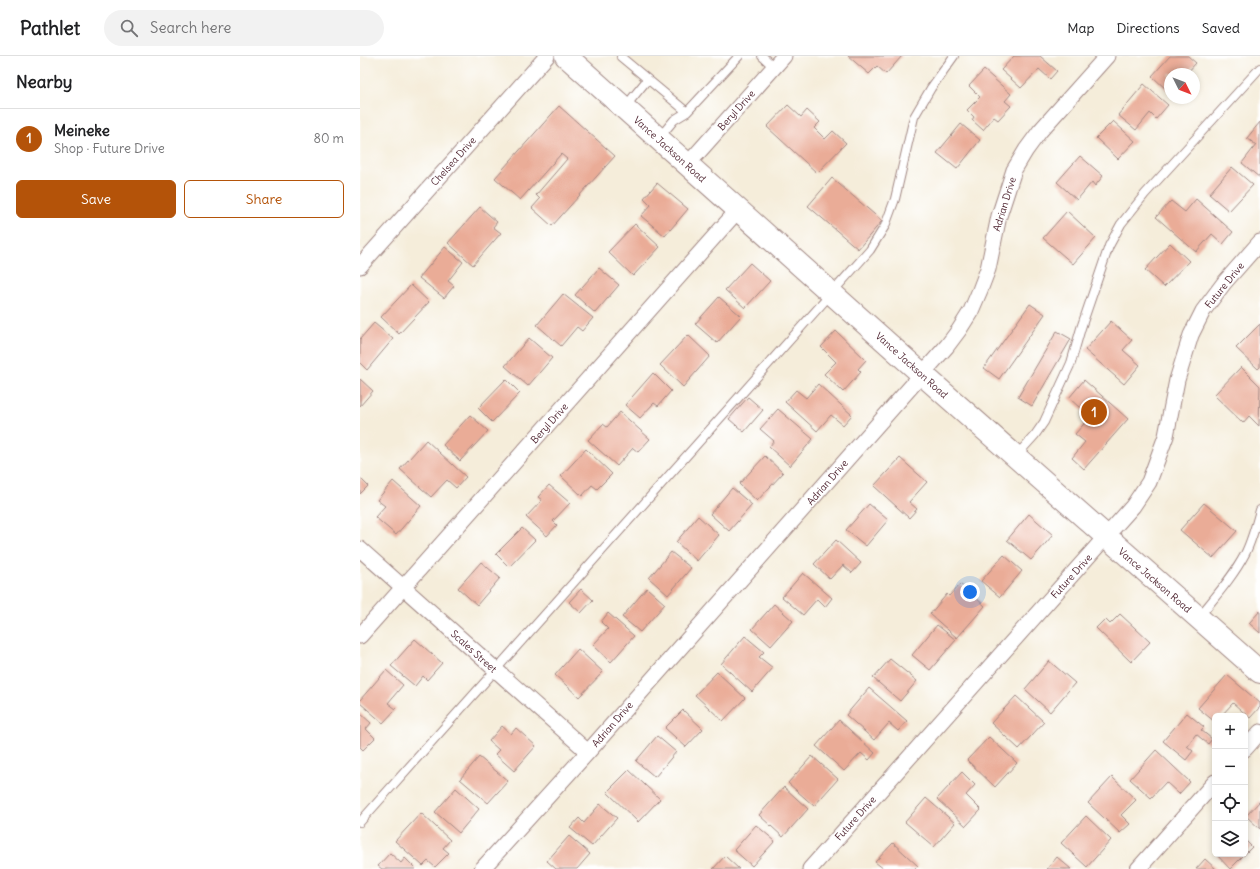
<!DOCTYPE html>
<meta charset="utf-8">
<style>
:root{--surface:#fff;--page:#f2f2f2;--text:#202124;--muted:#757577;--line:#e0e0e0;--accent:#b45309}
body{margin:0;font-family:Delius,sans-serif;background:var(--page);color:var(--text)}
.controls{position:absolute;right:12px;bottom:12px;display:grid;overflow:hidden;border-radius:6px;box-shadow:0 2px 6px #0003}
.controls button{width:36px;height:36px;display:grid;place-items:center;padding:0;border:0;border-bottom:1px solid var(--line);background:var(--surface);color:var(--text);font:20px sans-serif}
.compass{position:absolute;left:804px;top:12px;width:36px;height:36px;border-radius:50%;background:var(--surface);box-shadow:0 2px 6px #0003;rotate:132deg}
.you{position:absolute;left:610px;top:536px;width:14px;height:14px;margin:-10px;border:3px solid #fff;border-radius:50%;background:#1a73e8;box-shadow:0 0 0 6px #1a73e833}
.badge{display:grid;place-items:center;width:26px;height:26px;border-radius:50%;background:var(--accent);color:#fff;font-size:13px;font-weight:700}
.pin{position:absolute;translate:-50% -50%;border:2px solid #fff;box-shadow:0 1px 4px #0006}
.list{margin:0;padding:0;list-style:none}
h2{display:flex;justify-content:space-between;align-items:center;height:52px;margin:0;padding:0 16px;font-size:17px}
h2 small{font-size:13px;font-weight:400;color:var(--muted)}
.list li{display:grid;grid-template-columns:26px 1fr auto;gap:12px;align-items:center;box-sizing:border-box;height:60px;padding:0 16px;border-top:1px solid var(--line)}
.list b{display:block;font-size:15px;white-space:nowrap}
.list p{margin:0;font-size:13px;white-space:nowrap;color:var(--muted)}
.list em{font-size:13px;font-style:normal;color:var(--muted)}
.actions{display:flex;gap:8px;padding:12px 16px}
.actions a{flex:1;padding:9px 0;border:1px solid var(--accent);border-radius:6px;text-align:center;font-size:14px;color:var(--accent)}
.actions .main{background:var(--accent);color:#fff}
.icon{flex:none;width:22px;height:22px;fill:none;stroke:currentColor;stroke-width:2;stroke-linecap:round;stroke-linejoin:round}
.map{position:relative;flex:none;width:900px;height:813px;overflow:hidden}
header{display:flex;align-items:center;gap:24px;box-sizing:border-box;height:56px;padding:0 20px;background:var(--surface);border-bottom:1px solid var(--line)}
header strong{font-size:19px}
nav{display:flex;gap:22px;margin-inline-start:auto;font-size:14px}
.search{width:280px;height:36px;background:var(--page);display:flex;align-items:center;gap:10px;box-sizing:border-box;padding:0 14px;border-radius:22px;color:var(--muted);font-size:15px}
main{display:flex}
aside{flex:1;background:var(--surface)}
.map>svg:first-child{display:block}
</style>
<header>
<strong>Pathlet</strong>
<div class="search"><svg class="icon" aria-label="search" viewBox="0 0 24 24"><circle cx="10" cy="10" r="6"/><path d="M15 15l6 6"/></svg>Search here</div>
<nav><a>Map</a><a>Directions</a><a>Saved</a></nav>
</header>
<main>
<aside>
<h2>Nearby<small></small></h2>
<ul class="list">
<li><span class="badge">1</span><div><b>Meineke</b><p>Shop · Future Drive</p></div><em>80 m</em></li>
</ul>
<div class="actions"><a class="main">Save</a><a>Share</a></div>
</aside>
<div class="map">
<svg width="900" height="813" viewBox="0 0 900 813">
<rect width="100%" height="100%" fill="#fff"/>
<filter id="ink" filterUnits="userSpaceOnUse"><feTurbulence type="fractalNoise" baseFrequency=".025" numOctaves="2"/><feDisplacementMap in="SourceGraphic" scale="8" xChannelSelector="R" yChannelSelector="G"/><feConvolveMatrix kernelMatrix="1 2 1 2 8 2 1 2 1" color-interpolation-filters="sRGB"/></filter>
<filter id="wash" filterUnits="userSpaceOnUse"><feTurbulence type="fractalNoise" baseFrequency=".012" numOctaves="4" result="noise"/><feDisplacementMap in="SourceGraphic" scale="16" xChannelSelector="R" yChannelSelector="G"/><feGaussianBlur stdDeviation="0.9" result="paint"/><feColorMatrix in="noise" values="0 0 0 0 0 0 0 0 0 0 0 0 0 0 0 0 0 1.4 0 .05"/><feComposite in="paint" operator="in"/></filter>
<g filter="url(#wash)">
<rect width="100%" height="100%" fill="#f5edda"/>
<g id="blocks">
<path fill="#eaac97" d="M488,0H542L526,18L517,10L509,18Z
M654,0H680L697,15L690,23L679,13L661,32L641,14Z
M810,0H828L836,7L826,18H810L809,36L792,20Z
M624,14L651,38L645,45L651,50L638,64L634,61L623,74L612,64L614,61L607,54L620,41L609,30Z
M784,28L808,49L796,63L790,57L776,74L758,59Z
M428,49L441,61L447,54L460,66L454,72L465,83L473,75L486,87L457,117L407,71Z
M199,50L255,100L192,170L172,152L180,143L176,139L207,103L201,98L160,144L135,122Z
M753,65L775,85L758,103L736,82Z
M900,66V122L882,107L896,89L887,82Z
M601,68L620,84L597,113L577,97Z
M720,100L743,120L735,130L732,126L717,144L697,126Z
M872,111L893,129L869,155L849,138Z
M472,122L522,165L498,193L448,150Z
M297,127L328,153L305,180L281,160L291,149L284,142Z
M836,143L873,176L863,188L852,178L836,196L796,161L811,145L825,156Z
M120,151L137,166L133,171L141,177L113,209L88,187Z
M707,155L736,182L713,208L683,182Z
M275,168L300,191L273,220L248,196Z
M810,187L829,205L804,231L785,214Z
M85,191L103,206L88,225L94,230L84,242L59,222Z
M390,207L410,225L385,252L365,234Z
M239,212L259,229L235,257L215,239Z
M51,229L69,246L39,278L21,261Z
M203,238L233,262L222,275L217,271L201,290L177,269Z
M359,241L381,260L357,287L335,268Z
M670,248L685,258L639,323L624,312Z
M751,265L772,284L763,294L780,309L764,328L725,294Z
M14,267L33,283L7,314L0,307V283Z
M900,268V311L898,313L876,292Z
M476,275L506,304L498,313L501,316L483,336L464,318L476,306L461,291Z
M697,275L711,283L672,350L658,341Z
M328,279L350,300L323,331L300,309Z
M169,282L192,302L168,330L145,310Z
M881,311L900,330L899,370L889,360L883,367L854,339Z
M293,317L311,335L298,350L294,347L280,362L265,349Z
M0,323L13,335L0,350Z
M146,323L160,337L132,366L118,352Z
M724,324L768,363L724,413L712,402L725,386L715,378L730,361L709,342Z
M458,328L492,359L483,369L471,359L457,375L425,346L436,334L446,342Z
M388,341L403,354L384,376L369,363Z
M418,353L453,383L430,410L409,391L414,385L400,373Z
M260,356L290,383L278,396L273,392L257,410L228,384L243,368L247,371Z
M110,359L128,375L100,405L83,389Z
M66,384L106,421L96,432L87,424L71,441L40,413Z
M226,393L252,418L237,433L232,429L222,440L201,420Z
M405,400L423,417L397,445L379,428Z
M540,402L567,426L549,446L557,453L549,462L514,430Z
M0,422L8,430L0,438Z
M33,425L61,450L36,479L15,461L25,450L17,444Z
M189,429L210,447L193,465L197,469L187,480L166,461L182,444L178,441Z
M372,432L392,449L369,475L350,458Z
M844,447L877,475L853,502L820,474Z
M509,448L528,464L506,490L486,474Z
M669,458L693,479L671,504L647,484Z
M338,460L359,479L337,505L316,486Z
M162,472L175,484L149,511L136,498Z
M476,484L501,507L492,517L483,509L470,523L454,508Z
M311,496L331,512L308,539L289,522Z
M644,499L662,515L640,541L621,525Z
M121,506L140,522L117,549L98,532Z
M443,517L472,542L465,551L457,543L443,559L422,541Z
M600,528L625,550L597,582L570,558L587,538L589,540Z
M287,532L305,548L280,576L262,561Z
M221,533L233,544L221,557L209,546Z
M414,548L433,565L411,590L392,573Z
M900,555V577L889,567Z
M248,557L274,580L251,606L233,589L248,573L241,566Z
M760,558L790,586L771,606L736,572L745,563L750,568Z
M577,569L596,584L570,614L552,599Z
M385,580L404,596L399,601L413,612L392,636L361,608Z
M55,583L82,607L67,624L63,620L55,630L31,610Z
M218,593L243,616L219,641L195,619Z
M530,603L557,625L540,645L513,622Z
M689,605L715,627L690,656L665,633Z
M26,614L43,629L28,647L36,653L23,667L0,647V644Z
M357,616L385,642L363,665L335,639Z
M867,619L900,647V651L890,662L873,647L861,660H855V666L838,652Z
M509,632L547,665L538,675L529,667L514,684L486,659Z
M656,640L684,666L659,693L631,667Z
M323,654L343,673L326,691L305,672Z
M0,657L11,667L6,673L15,682L3,694L0,691Z
M827,657L844,671L841,674L852,683L848,688L836,678L827,690L833,695L826,704L803,685Z
M479,664L515,697L509,704L501,697L484,715L456,690Z
M142,670L151,678L156,672L176,690L154,715L135,698L139,694L129,685Z
M297,680L316,696L295,721L276,705Z
M629,681L657,707L635,731L607,704Z
M796,694L830,726L819,738L806,726L791,742L770,723Z
M452,700L478,723L454,750L428,727Z
M119,701L148,725L128,747L100,723Z
M269,714L300,743L278,766L247,736Z
M602,716L615,729L606,739L621,754L606,770L577,743Z
M752,721L776,744L761,759L770,768L760,777L728,747Z
M424,731L448,753L423,781L399,759Z
M96,732L119,753L99,777L75,756Z
M566,742L595,767L574,791L545,766Z
M900,745V773L886,760Z
M240,748L257,762L232,790L210,772L219,762L224,767Z
M61,757L90,784L83,792L89,797L75,811L68,805L63,810L35,785Z
M726,760L751,784L727,811L701,787Z
M396,769L415,785L392,810L374,794Z
M209,780L230,798L217,813H196L187,805Z
M885,784L892,791L885,798Z
M533,787L558,810L555,813H524L515,806Z
M30,797L41,807L45,802L56,813H22L18,810Z
M856,798H885L870,813Z
M365,800L379,813H353Z
M697,801L711,813H687Z
M845,803L856,813H836Z"/>
</g>
</g>
<g filter="url(#ink)">
<use href="#blocks" fill-opacity="0" stroke="#a08682" stroke-width="1"/>
<g fill="none" stroke-linecap="round" stroke-linejoin="round">
<defs>
<path id="service" d="M402,0L414,11
M261,1L327,56L314,64L299,82
M265,51L287,24
M327,56L379,0
M656,400L675,379L684,366L711,307L721,272L749,190L761,168L785,138L900,12
M839,561C855,541 873,521 885,498C892,484 896,469 900,454
M0,766L510,194L525,170L535,143L554,61L571,32L594,0"/>
<path id="minor" d="M327,109L424,0
M0,210L187,0
M0,493L228,696
M0,580L378,154
M885,693L900,676
M122,813L228,696L587,290L599,274L611,255L620,234L628,213L639,160L654,114L666,94L680,75L747,0
M450,813L773,450L789,426L806,380L817,324L831,279L843,255L864,227L900,186
M778,813L855,726"/>
<path id="secondary" d="M206,0L562,318L900,616"/>
</defs>
<use href="#service" stroke="#a08682" stroke-width="10"/>
<use href="#minor" stroke="#a08682" stroke-width="17"/>
<use href="#secondary" stroke="#a08682" stroke-width="24"/>
<use href="#service" stroke="#fff" stroke-width="8"/>
<use href="#minor" stroke="#fff" stroke-width="15"/>
<use href="#secondary" stroke="#fff" stroke-width="22"/>
</g>
</g>
<g text-anchor="middle" stroke-width="3" stroke-linejoin="round" paint-order="stroke">
<g font-size="10" fill="#4a1f2b" stroke="#fff">
<text transform="translate(376 54) rotate(-48)" y="4">Beryl Drive</text>
<text transform="translate(310 93) rotate(42)" y="4">Vance Jackson Road</text>
<text transform="translate(93 105) rotate(-48)" y="4">Chelsea Drive</text>
<text transform="translate(644 148) rotate(-73)" y="4">Adrian Drive</text>
<text transform="translate(864 229) rotate(-51)" y="4">Future Drive</text>
<text transform="translate(552 309) rotate(42)" y="4">Vance Jackson Road</text>
<text transform="translate(189 367) rotate(-48)" y="4">Beryl Drive</text>
<text transform="translate(467 426) rotate(-49)" y="4">Adrian Drive</text>
<text transform="translate(711 520) rotate(-48)" y="4">Future Drive</text>
<text transform="translate(795 524) rotate(41)" y="4">Vance Jackson Road</text>
<text transform="translate(114 595) rotate(42)" y="4">Scales Street</text>
<text transform="translate(252 668) rotate(-49)" y="4">Adrian Drive</text>
<text transform="translate(495 762) rotate(-48)" y="4">Future Drive</text>
</g>
</g>
</svg>
<div class="controls">
<button>+</button>
<button>−</button>
<button><svg class="icon" aria-label="locate" viewBox="0 0 24 24"><circle cx="12" cy="12" r="6"/><path d="M12 2v4M12 18v4M2 12h4M18 12h4"/></svg></button>
<button><svg class="icon" aria-label="layers" viewBox="0 0 24 24"><path d="M12 4l9 5-9 5-9-5zM3 14l9 5 9-5"/></svg></button>
</div>
<svg class="compass" viewBox="-18 -18 36 36"><path d="M0-13l5 13h-10z" fill="#e53935"/><path d="M0 13l5-13h-10z" fill="#757577"/></svg>
<div class="you"></div>
<div class="pin badge" style="left:734px;top:356px">1</div>
</div>
</main>
